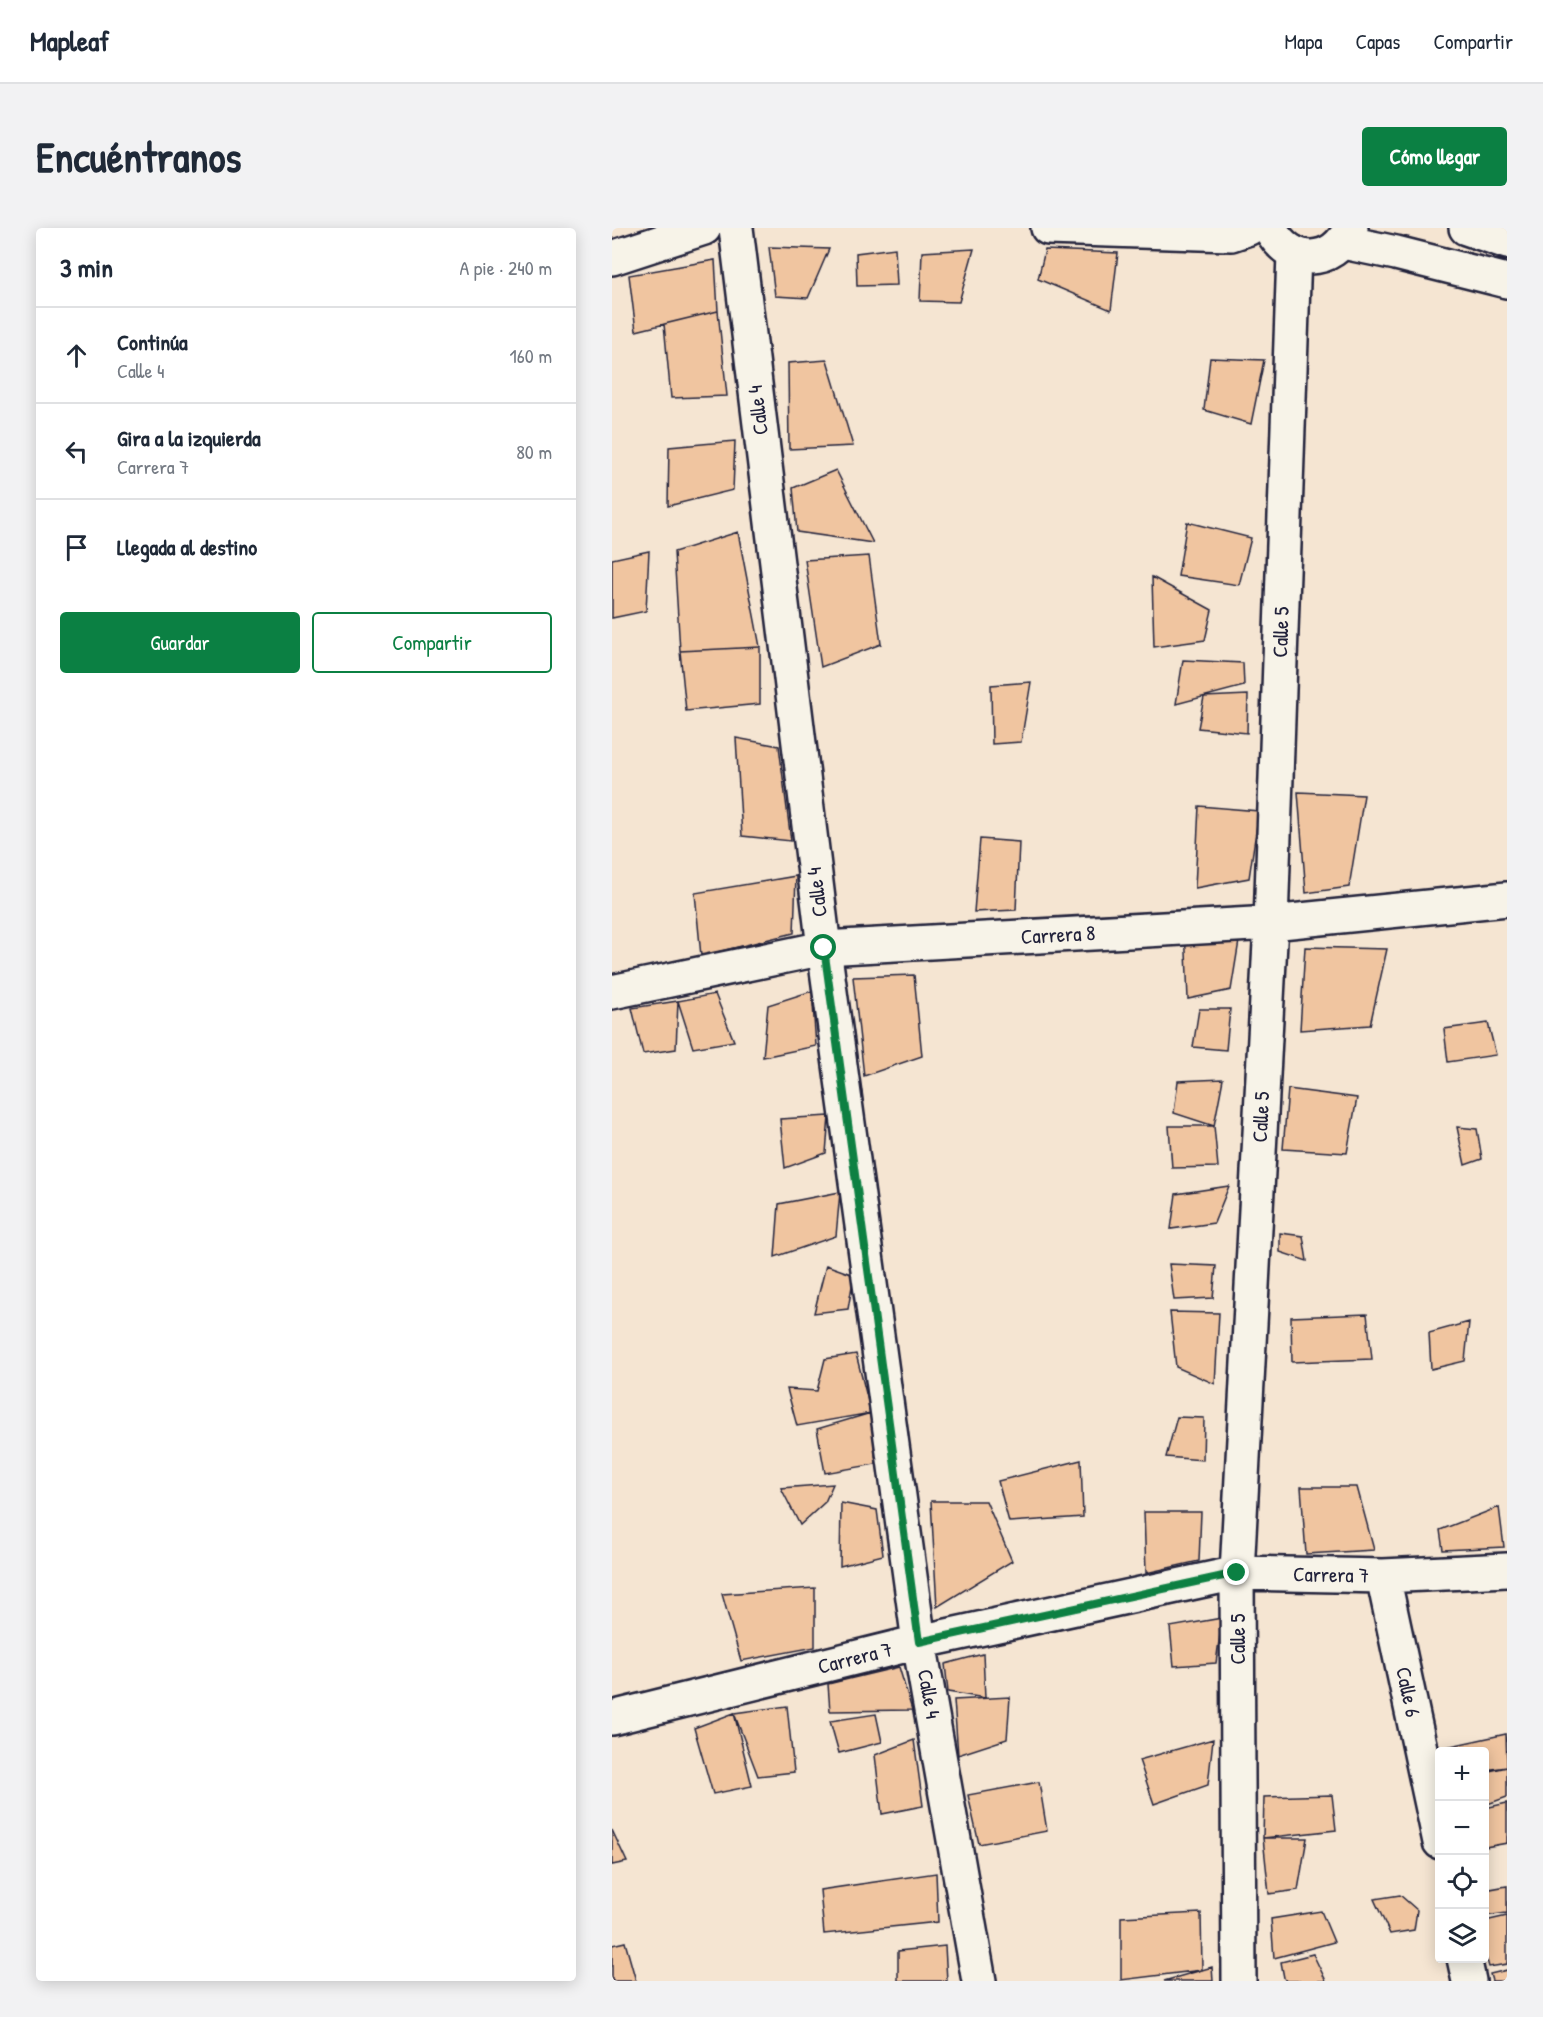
<!DOCTYPE html>
<html lang="es">
<meta charset="utf-8">
<style>
:root{--surface:#fff;--page:#f2f2f3;--text:#1f2937;--muted:#747a83;--line:#e0e1e3;--accent:#0b8043}
body{margin:0;font-family:"Patrick Hand",sans-serif;background:var(--page);color:var(--text)}
.controls{position:absolute;right:18px;bottom:18px;display:grid;overflow:hidden;border-radius:6px;box-shadow:0 3px 15px #0003}
.controls button{width:54px;height:54px;display:grid;place-items:center;padding:0;border:0;border-bottom:2px solid var(--line);background:var(--surface);color:var(--text);font:30px sans-serif}
.stop{position:absolute;width:18px;height:18px;margin:-14px;border:4px solid #0b8043;border-radius:50%;background:#fff}
.stop.end{background:#0b8043;border-color:#fff;box-shadow:0 2px 6px #0008}
.list{margin:0;padding:0;list-style:none}
h2{display:flex;justify-content:space-between;align-items:center;height:78px;margin:0;padding:0 24px;font-size:26px}
h2 small{font-size:20px;font-weight:400;color:var(--muted)}
.list li{display:grid;grid-template-columns:39px 1fr auto;gap:18px;align-items:center;box-sizing:border-box;height:96px;padding:0 24px;border-top:2px solid var(--line)}
.list b{display:block;font-size:22px;white-space:nowrap}
.list p{margin:0;font-size:20px;white-space:nowrap;color:var(--muted)}
.list em{font-size:20px;font-style:normal;color:var(--muted)}
.actions{display:flex;gap:12px;padding:18px 24px}
.actions a{flex:1;padding:14px 0;border:2px solid var(--accent);border-radius:6px;text-align:center;font-size:21px;color:var(--accent)}
.actions .main{background:var(--accent);color:#fff}
.icon{flex:none;width:33px;height:33px;fill:none;stroke:currentColor;stroke-width:2;stroke-linecap:round;stroke-linejoin:round}
.map{position:relative;flex:none;width:895px;height:1753px;overflow:hidden;border-radius:6px}
header{display:flex;align-items:center;gap:36px;box-sizing:border-box;height:84px;padding:0 30px;background:var(--surface);border-bottom:2px solid var(--line)}
header strong{font-size:28px}
nav{display:flex;gap:33px;margin-inline-start:auto;font-size:21px}
.intro{display:flex;align-items:center;justify-content:space-between;box-sizing:border-box;height:144px;padding:0 36px}
h1{margin:0;font-size:42px}
.button{padding:15px 27px;border-radius:6px;background:var(--accent);color:#fff;font-size:21px;font-weight:700}
main{display:flex;gap:36px;padding:0 36px}
aside{flex:1;background:var(--surface);border-radius:6px;box-shadow:0 3px 15px #0003}
.map>svg:first-child{display:block}
</style>
<header>
<strong>Mapleaf</strong>
<nav><a>Mapa</a><a>Capas</a><a>Compartir</a></nav>
</header>
<div class="intro"><h1>Encuéntranos</h1><a class="button">Cómo llegar</a></div>
<main>
<aside>
<h2>3 min<small>A pie · 240 m</small></h2>
<ul class="list">
<li><svg class="icon" aria-label="ahead" viewBox="0 0 24 24"><path d="M12 20V5M6 11l6-6 6 6"/></svg><div><b>Continúa</b><p>Calle 4</p></div><em>160 m</em></li>
<li><svg class="icon" aria-label="left" viewBox="0 0 24 24"><path d="M17 20v-9H6M10 6l-5 5 5 5"/></svg><div><b>Gira a la izquierda</b><p>Carrera 7</p></div><em>80 m</em></li>
<li><svg class="icon" aria-label="arrive" viewBox="0 0 24 24"><path d="M6 21V4h12l-3 4 3 4H6"/></svg><div><b>Llegada al destino</b></div></li>
</ul>
<div class="actions"><a class="main">Guardar</a><a>Compartir</a></div>
</aside>
<div class="map">
<svg width="895" height="1753" viewBox="0 0 895 1753">
<rect width="100%" height="100%" fill="#f5e5d2"/>
<filter id="ink" filterUnits="userSpaceOnUse"><feTurbulence type="fractalNoise" baseFrequency=".0167" numOctaves="2"/><feDisplacementMap in="SourceGraphic" scale="12" xChannelSelector="R" yChannelSelector="G"/><feConvolveMatrix kernelMatrix="1 2 1 2 8 2 1 2 1" color-interpolation-filters="sRGB"/></filter>
<g filter="url(#ink)">
<path fill="#f0c5a0" stroke="#22223b" stroke-width="1.5" d="M157,19L217,21L196,70L163,68Z
M283,20L285,57L245,58L244,25Z
M362,21L347,74L308,73L310,24Z
M433,22L506,25L499,82L426,51Z
M103,32L106,83L24,103L17,47Z
M106,83L115,168L59,170L52,96Z
M598,130L652,132L639,196L592,182Z
M215,132L241,218L177,221L176,135Z
M123,213L121,262L56,278L57,219Z
M224,242L261,315L185,304L181,260Z
M575,294L639,310L627,357L566,348Z
M126,304L148,419L68,423L62,324Z
M37,323L34,383L0,390V331Z
M257,328L269,416L209,439L193,332Z
M540,349L600,382L593,412L542,419Z
M148,419V476L74,483L68,423Z
M571,432L631,435L632,458L564,476Z
M419,454L409,514L380,516L379,457Z
M636,467L635,505L586,500L592,469Z
M124,510L167,518L179,613L130,608Z
M686,564L752,567L737,659L694,665Z
M587,578L647,583L637,650L583,660Z
M368,611L407,614L404,682L362,684Z
M184,648L182,705L89,728L83,665Z
M573,700L627,713L619,762L576,771Z
M693,719L775,721L758,797L688,802Z
M302,747L310,828L252,848L241,749Z
M200,763L204,818L151,829L156,777Z
M103,766L122,813L81,820L66,773Z
M66,773L64,821L31,826L20,780Z
M587,781H618L614,822L581,819Z
M876,795L884,827L836,834L832,801Z
M611,851L602,898L562,885L566,853Z
M676,861L745,870L735,925L671,921Z
M217,888L214,925L173,940L168,891Z
M557,898H602L606,939L560,940Z
M845,899L865,901L870,931L853,937Z
M617,958L602,995L559,1001L564,966Z
M228,964L224,1008L163,1029L167,976Z
M668,1005L691,1008L695,1033L668,1024Z
M557,1036L604,1038L601,1070L562,1072Z
M214,1037L242,1047L236,1081L202,1085Z
M558,1084L607,1085L603,1156L564,1139Z
M755,1086L760,1131L680,1134L679,1089Z
M857,1094L853,1133L819,1141L817,1105Z
M244,1126L259,1185L185,1198L175,1161L205,1163L213,1131Z
M259,1185L264,1236L213,1245L205,1201Z
M565,1189L592,1190L591,1232L554,1229Z
M469,1232L471,1289L397,1294L386,1253Z
M221,1256L213,1274L188,1297L169,1260Z
M689,1259H745L762,1322L694,1326Z
M319,1273H374L400,1333L325,1379Z
M229,1275L265,1282L271,1327L228,1338Z
M887,1279L892,1319L831,1322L828,1302Z
M532,1284H589L587,1333L534,1345Z
M203,1360V1419L129,1433L110,1366Z
M610,1390L604,1435L562,1438L558,1399Z
M371,1426L373,1470L336,1464L333,1436Z
M287,1439L300,1482L218,1483L216,1456Z
M398,1469L395,1511L346,1527L342,1472Z
M175,1478L182,1544L146,1548L122,1485Z
M122,1485L140,1558L101,1566L82,1500Z
M264,1486L270,1514L227,1525L218,1493Z
M894,1506L895,1539L873,1542V1524H835L834,1519Z
M601,1511L596,1557L542,1576L527,1532Z
M302,1512L311,1578L270,1586L263,1527Z
M895,1539V1569L873,1577V1544Z
M427,1554L435,1603L367,1616L356,1567Z
M720,1567L724,1602L651,1610L652,1569Z
M895,1575V1615L873,1619V1580Z
M0,1602L15,1634L0,1637Z
M651,1610H695L686,1662L657,1666Z
M324,1645L326,1694L212,1706L208,1662Z
M895,1658V1685L873,1688V1662Z
M788,1667L805,1682L802,1702L778,1706L762,1671Z
M709,1683L722,1714L662,1730L659,1691Z
M589,1685L590,1742L509,1752V1689Z
M895,1688V1736L877,1739L873,1725V1693Z
M13,1714L24,1753H0V1717Z
M333,1718L335,1753H286V1723Z
M701,1726L714,1753H674L672,1750L669,1734Z
M600,1739L601,1753H552L590,1742Z
M895,1742V1753H880L878,1746Z"/>
<g fill="none" stroke-linecap="round" stroke-linejoin="round">
<defs>
<path id="minor" d="M124,0L212,720L307,1414L367,1753
M436,0L619,6L637,0
M0,30L92,0
M0,764L212,720L659,695L895,671
M771,1348L828,1614
M0,1490L307,1414L625,1345L771,1348L895,1342
M852,1730L857,1753
M627,1753L625,1345L659,695L682,25"/>
<path id="tertiary" d="M658,0C678,38 719,39 739,0
M854,0L895,14
M731,14L784,25L895,53"/>
</defs>
<use href="#minor" stroke="#22223b" stroke-width="38"/>
<use href="#tertiary" stroke="#22223b" stroke-width="38"/>
<use href="#minor" stroke="#f7f3e8" stroke-width="33"/>
<use href="#tertiary" stroke="#f7f3e8" stroke-width="33"/>
</g>
</g>
<g fill="none" stroke-linecap="round" stroke-linejoin="round" filter="url(#ink)">
<path stroke="#0b8043" stroke-width="8" d="M212,720L307,1414L625,1345"/>
</g>
<g text-anchor="middle" stroke-width="4.5" stroke-linejoin="round" paint-order="stroke">
<g font-size="21" fill="#22223b" stroke="#f7f3e8">
<text transform="translate(146 182) rotate(-97)" y="7">Calle 4</text>
<text transform="translate(669 404) rotate(-88)" y="7">Calle 5</text>
<text transform="translate(205 664) rotate(-97)" y="7">Calle 4</text>
<text transform="translate(446 707) rotate(-3)" y="7">Carrera 8</text>
<text transform="translate(649 889) rotate(-87)" y="7">Calle 5</text>
<text transform="translate(719 1347) rotate(1)" y="7">Carrera 7</text>
<text transform="translate(626 1411) rotate(-90)" y="7">Calle 5</text>
<text transform="translate(243 1430) rotate(-14)" y="7">Carrera 7</text>
<text transform="translate(796 1464) rotate(78)" y="7">Calle 6</text>
<text transform="translate(317 1466) rotate(80)" y="7">Calle 4</text>
</g>
</g>
</svg>
<div class="controls">
<button>+</button>
<button>−</button>
<button><svg class="icon" aria-label="locate" viewBox="0 0 24 24"><circle cx="12" cy="12" r="6"/><path d="M12 2v4M12 18v4M2 12h4M18 12h4"/></svg></button>
<button><svg class="icon" aria-label="layers" viewBox="0 0 24 24"><path d="M12 4l9 5-9 5-9-5zM3 14l9 5 9-5"/></svg></button>
</div>
<div class="stop" style="left:212px;top:720px"></div>
<div class="stop end" style="left:625px;top:1345px"></div>
</div>
</main>
